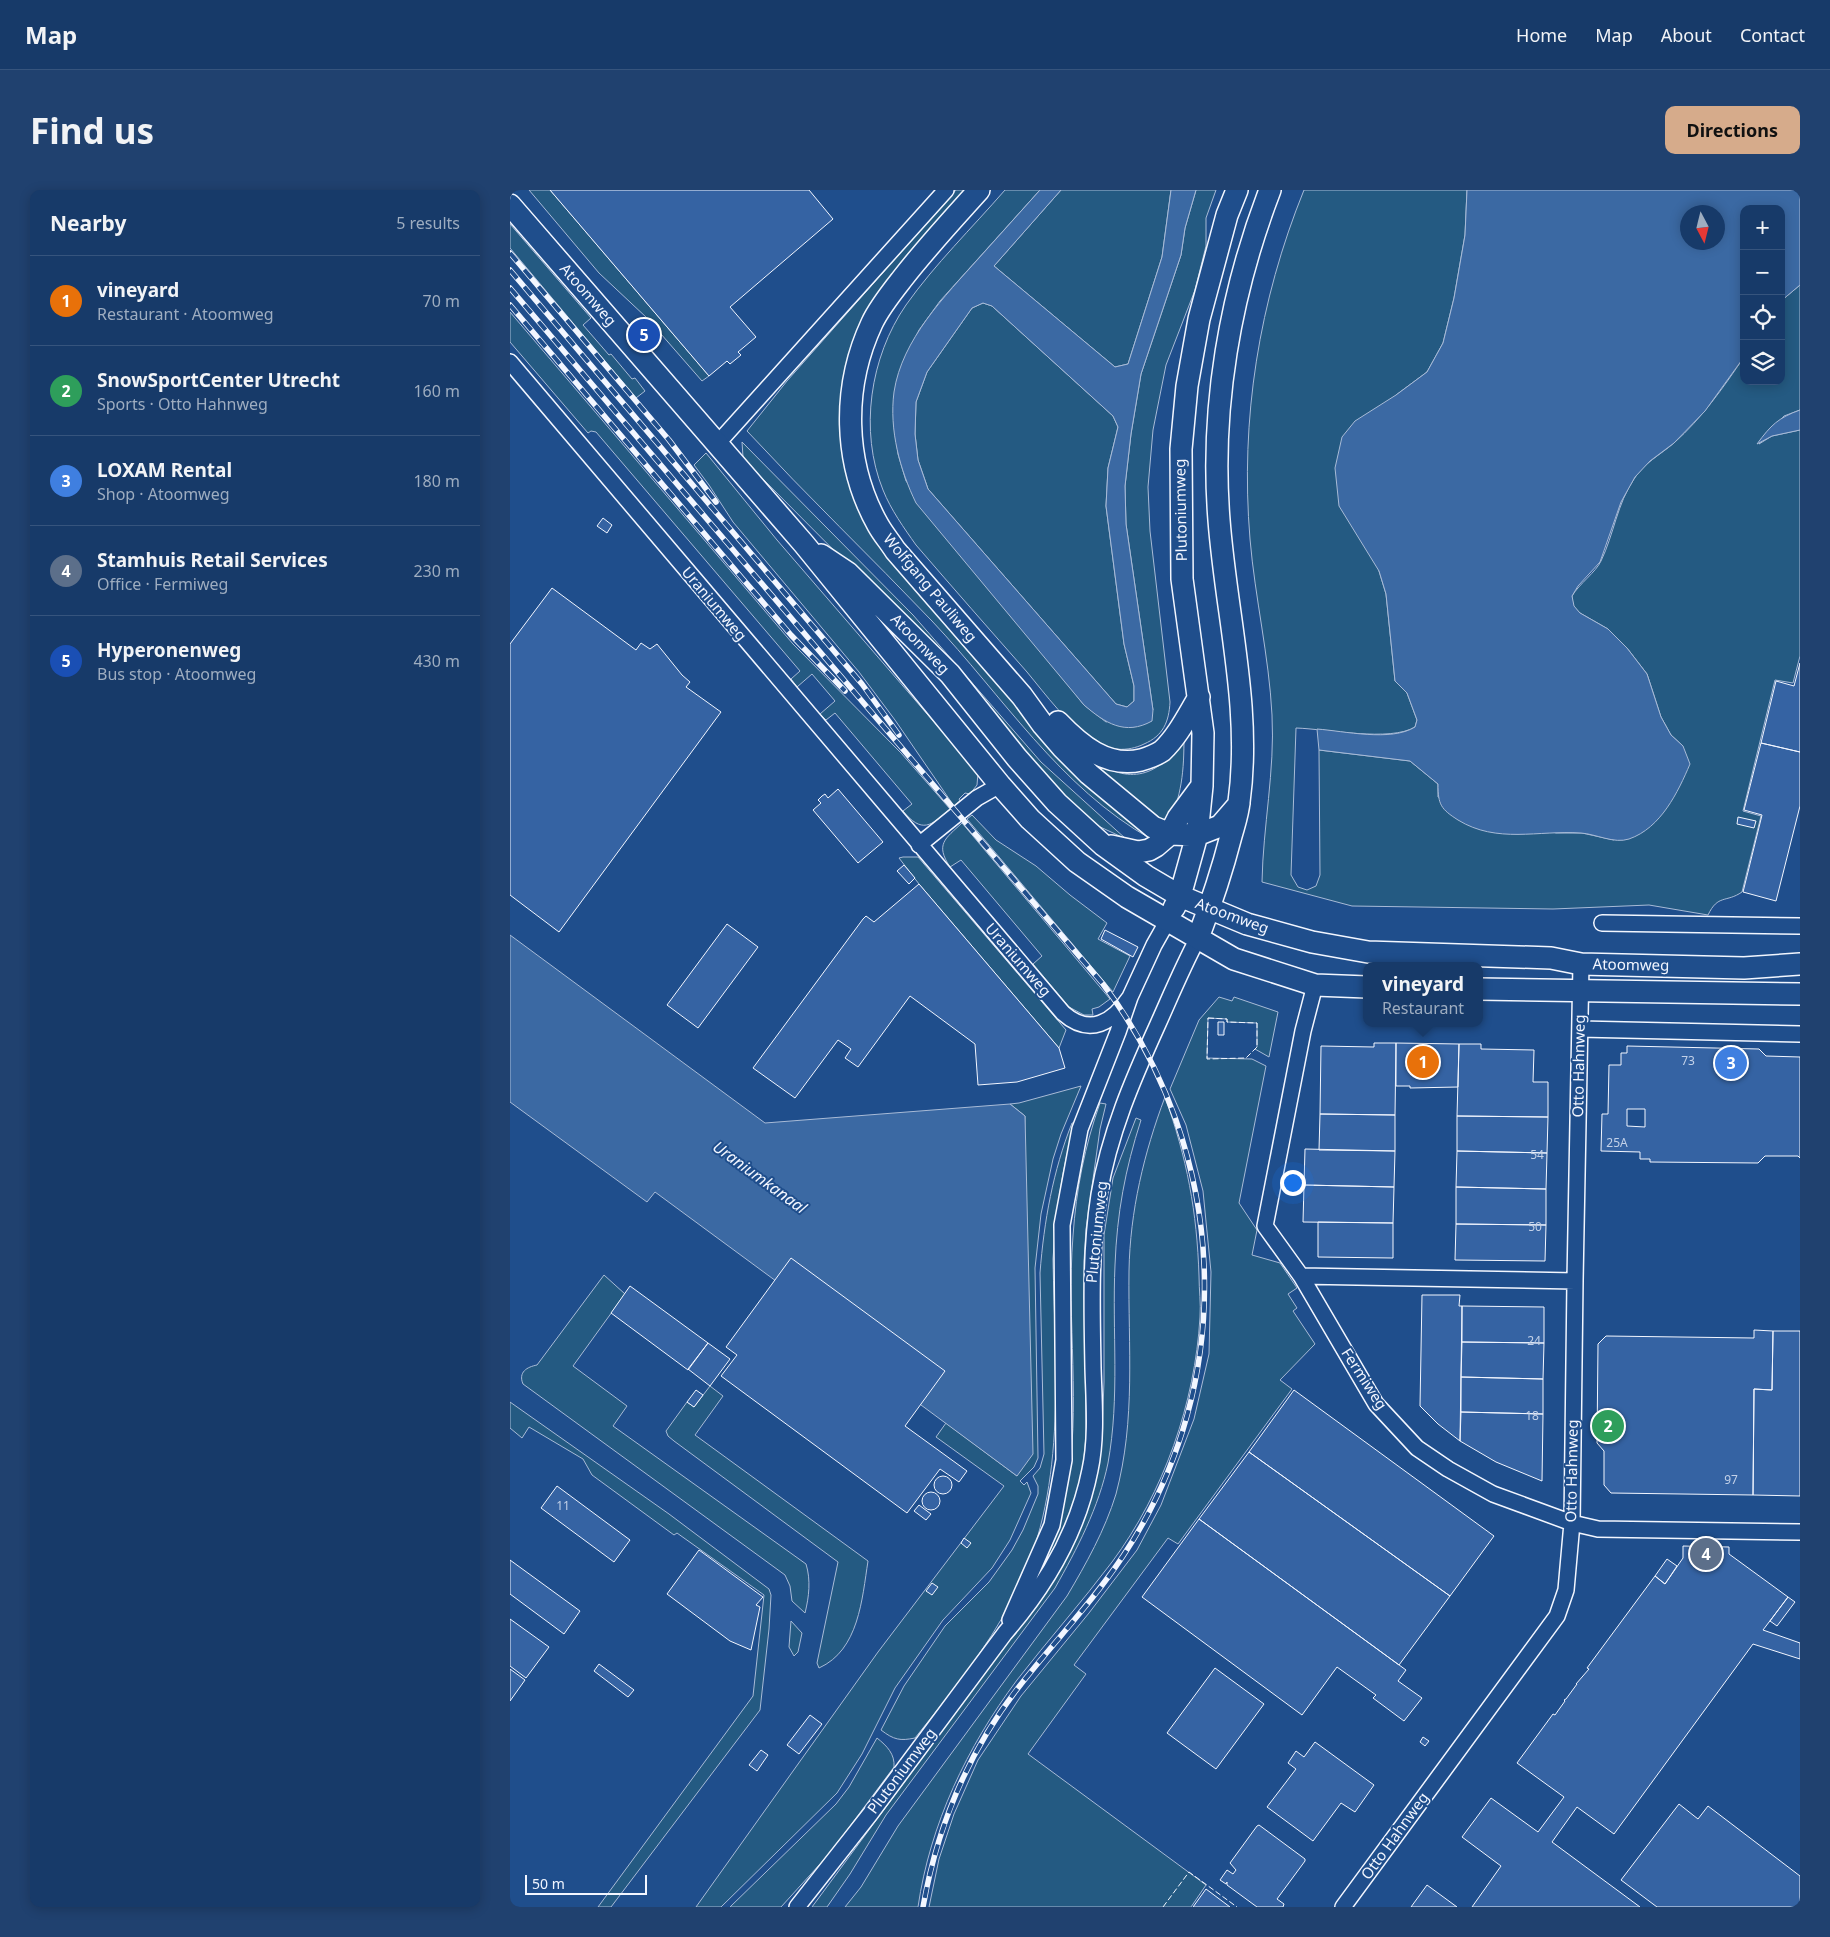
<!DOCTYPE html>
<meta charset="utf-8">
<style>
:root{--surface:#173a69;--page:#20416f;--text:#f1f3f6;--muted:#9eadc0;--line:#36547d;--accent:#d6ab8b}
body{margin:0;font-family:"Noto Sans",sans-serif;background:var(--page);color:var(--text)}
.controls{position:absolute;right:15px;top:15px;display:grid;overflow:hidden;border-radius:10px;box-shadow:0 2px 12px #0003}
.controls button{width:45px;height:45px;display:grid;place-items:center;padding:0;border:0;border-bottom:1px solid var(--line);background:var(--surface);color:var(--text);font:25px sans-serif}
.compass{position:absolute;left:1170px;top:15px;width:45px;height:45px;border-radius:50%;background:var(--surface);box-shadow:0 2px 12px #0003;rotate:173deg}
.scale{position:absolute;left:15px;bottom:12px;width:122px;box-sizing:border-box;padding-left:5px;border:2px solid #f2f6ff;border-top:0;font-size:14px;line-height:18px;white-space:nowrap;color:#f2f6ff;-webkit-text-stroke:4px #1f4e8c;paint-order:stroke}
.you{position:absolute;left:782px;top:992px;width:18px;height:18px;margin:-12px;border:4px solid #fff;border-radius:50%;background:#1a73e8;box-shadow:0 0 0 8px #1a73e833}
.badge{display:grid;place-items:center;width:32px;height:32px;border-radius:50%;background:var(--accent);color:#fff;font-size:16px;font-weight:700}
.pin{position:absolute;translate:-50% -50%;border:2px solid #fff;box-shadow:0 1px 5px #0006}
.popup{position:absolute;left:853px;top:772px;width:120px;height:65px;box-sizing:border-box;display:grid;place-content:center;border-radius:10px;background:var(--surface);filter:drop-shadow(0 1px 4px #0005);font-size:16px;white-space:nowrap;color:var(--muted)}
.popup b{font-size:19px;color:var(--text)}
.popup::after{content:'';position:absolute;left:50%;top:100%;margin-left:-10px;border:10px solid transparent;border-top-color:var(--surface)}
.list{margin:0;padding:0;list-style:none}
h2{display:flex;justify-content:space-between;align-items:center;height:65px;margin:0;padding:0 20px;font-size:21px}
h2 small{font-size:16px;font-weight:400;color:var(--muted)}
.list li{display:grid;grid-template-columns:32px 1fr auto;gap:15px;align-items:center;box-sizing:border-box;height:90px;padding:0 20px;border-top:1px solid var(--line)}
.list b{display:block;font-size:19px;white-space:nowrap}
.list p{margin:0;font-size:16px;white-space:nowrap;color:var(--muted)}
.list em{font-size:16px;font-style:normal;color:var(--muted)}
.icon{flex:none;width:28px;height:28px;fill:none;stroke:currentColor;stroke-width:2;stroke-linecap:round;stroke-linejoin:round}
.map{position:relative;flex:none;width:1290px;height:1717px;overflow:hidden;border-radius:10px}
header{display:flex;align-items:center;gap:30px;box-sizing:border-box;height:70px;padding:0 25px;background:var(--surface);border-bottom:1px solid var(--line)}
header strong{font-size:24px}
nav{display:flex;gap:28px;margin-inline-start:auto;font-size:18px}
.intro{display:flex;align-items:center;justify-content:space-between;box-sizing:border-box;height:120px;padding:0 30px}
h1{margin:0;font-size:35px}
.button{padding:12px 22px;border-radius:10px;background:var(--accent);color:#111;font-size:18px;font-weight:700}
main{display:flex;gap:30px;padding:0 30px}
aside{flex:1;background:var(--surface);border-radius:10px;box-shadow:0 2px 12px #0003}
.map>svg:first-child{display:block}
</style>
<header>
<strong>Map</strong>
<nav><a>Home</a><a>Map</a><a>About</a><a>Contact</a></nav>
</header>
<div class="intro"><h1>Find us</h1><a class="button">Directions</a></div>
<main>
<aside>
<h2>Nearby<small>5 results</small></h2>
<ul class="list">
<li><span class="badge" style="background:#e8710a">1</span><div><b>vineyard</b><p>Restaurant · Atoomweg</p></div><em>70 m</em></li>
<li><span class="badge" style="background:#2e9e5b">2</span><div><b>SnowSportCenter Utrecht</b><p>Sports · Otto Hahnweg</p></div><em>160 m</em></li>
<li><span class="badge" style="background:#3f7fe0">3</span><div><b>LOXAM Rental</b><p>Shop · Atoomweg</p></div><em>180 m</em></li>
<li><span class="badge" style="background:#5c6f8a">4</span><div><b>Stamhuis Retail Services</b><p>Office · Fermiweg</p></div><em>230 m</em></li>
<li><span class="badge" style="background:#1a4fb4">5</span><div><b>Hyperonenweg</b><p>Bus stop · Atoomweg</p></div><em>430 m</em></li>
</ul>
</aside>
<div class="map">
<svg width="1290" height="1717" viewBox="0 0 1290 1717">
<rect width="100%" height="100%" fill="#1f4e8c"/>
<path fill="#245a82" stroke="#a8bbd7" d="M19,0H40L199,186L192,191L137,128L89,83Z
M446,0H463L349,147L348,309L636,638L641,649C550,598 492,505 422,431C361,367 297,306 237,241L277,191Z
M495,0H530L430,111L409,140L393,173L384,232L388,264L396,291L574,515L596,532L643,520L616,334L615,296L621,244L631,184L671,65L675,38L686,0H706L696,28V56L685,100L656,175L643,240L638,297L640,341L660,512C659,532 653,546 634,554C618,562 598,561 583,551C558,535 536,505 517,482C480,440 443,398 406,355C394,338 381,320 373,300C349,241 360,167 396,115C425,74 462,38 495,0Z
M551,0H661L652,67L618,174L605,177L484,76Z
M794,0H957L955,45L944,108L933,153L917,182L886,205L869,381L876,404L885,491L897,503L907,530L905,537C880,552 817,539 786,538L781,685L788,697L797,700L806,696L810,685L809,560L900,571L928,594V607L1046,643H1072L1104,650L1173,556L1161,545L1151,527L1137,484L1117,458L1098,439L1070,423L1063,416L1062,406C1069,394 1086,382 1091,371C1104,344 1107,314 1124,289C1134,273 1150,265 1164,253C1192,228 1213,198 1234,167V191H1271V111L1290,95V220L1274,226L1249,254L1262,246L1290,240V466L1283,493L1265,490L1233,621L1251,626L1232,702C1216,713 1208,704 1198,725L1139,715L1043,719L842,716L752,692C753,636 765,581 762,525C759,466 745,408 740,349C730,229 749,111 794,0Z
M0,34L81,128L73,135L99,165L101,164L122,189L125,188L135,201L126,208L0,58Z
M473,113L482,116L603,226L608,237L598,278L596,316L614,454L624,496V511L617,517L606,514L418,299L408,270L405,244L406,212L417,182L462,118Z
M0,122L283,454L391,563L440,619C421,636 412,644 393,621L402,614L325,523L316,530L310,524L325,511L302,484L287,497L281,489L290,481L86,242L81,241L78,243L0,152Z
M232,252L403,425L531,572L616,649L584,634L525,576L444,481L241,277L233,267Z
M196,263L267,350L468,583L467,595L460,604L455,603L449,609L450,611L444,616L385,530L349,482L223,332L199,295L184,275Z
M674,546C674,582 672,605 657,638L643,631L568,559C595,582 628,598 658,568C664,562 669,553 674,546Z
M462,625L486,650L526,676L560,705L597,733L588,749L620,766L603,802L457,629Z
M452,633L600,809L589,817L582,819L583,825H574L559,817L523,774L532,766L451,670L440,677C425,654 435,649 452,633Z
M393,667H408L556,840L549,858L409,694L389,668Z
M709,807L722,811L724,807L768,822L759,867L745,859L747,857V833L717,832V829L698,828L697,868L742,869L756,876L729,1013L747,1040L742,1065L770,1073L787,1098L778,1104L787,1118L783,1121L805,1154L770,1190L782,1199L668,1354L658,1348L564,1475L576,1484L518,1564L696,1695L681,1717H419L429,1669L444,1624L468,1570L511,1506L579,1423L627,1360L651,1315L684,1229L699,1164L701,1082L693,1001L676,935L660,899L689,830Z
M571,896L551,944L543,969L531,1024L525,1078L528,1268L524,1277L510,1291L514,1295L517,1292L521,1303L500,1350L482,1378L433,1430L385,1498L352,1564L327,1603L211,1717H186L368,1462L494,1296L426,1247L436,1233L507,1286L515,926L500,914L509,913Z
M655,907C677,968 687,1022 689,1086C689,1100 691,1113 690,1127C685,1213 654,1302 602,1372C572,1412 538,1450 507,1490C457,1557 420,1634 408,1717H335L351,1697L388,1636L557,1406C576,1374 595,1340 606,1304C626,1229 618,1157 619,1081C620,1021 634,963 655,907Z
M590,913L596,914L590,939L576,1039L574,1071L576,1246L572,1290L551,1350L514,1414L556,1303C572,1217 556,1132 563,1046C566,1000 575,955 590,913Z
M626,928L631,930C615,980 607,1023 605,1075C602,1142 610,1207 598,1273C589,1317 567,1359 545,1398L376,1625L340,1684L317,1717H302L517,1426L535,1399L592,1243L594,1192V1045L603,988Z
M562,933H565C552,978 546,1022 543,1069C545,1182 558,1304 503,1408C477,1459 440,1504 405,1548C390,1551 384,1550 371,1540L394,1496L435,1436L479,1392L502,1360L513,1340L528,1304V1296L523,1286L530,1278L534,1264L530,1083C534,1031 543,981 562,933Z
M94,1085L115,1104L63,1176L117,1216L103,1236L296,1374C301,1390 299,1407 295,1423L282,1411L280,1396L275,1385L13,1194C8,1182 17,1177 27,1175Z
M200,1196L213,1206L185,1245L358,1371C352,1409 349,1460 309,1478L307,1473L328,1372L164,1251L158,1246L156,1241L177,1212L184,1217Z
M0,1212L159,1324L259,1399L261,1405L259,1439L250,1520L101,1717H88L243,1506L254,1405L167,1343L164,1345L82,1285L73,1269L19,1237L12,1248L0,1238Z
M281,1431L292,1443L288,1462L284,1466L279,1457Z
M367,1548C377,1556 385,1564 384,1577L320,1663L271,1717H220L326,1614L339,1597Z"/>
<path fill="#3b69a3" stroke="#a8bbd7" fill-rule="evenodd" d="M530,0H551L484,76L605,177L618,174L652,67L661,0H686L675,38L671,65L631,184L621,244L615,296L616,334L643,520L642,531C615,546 595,533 574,515L406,313C390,280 379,240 384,202C392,149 435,106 469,68C489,45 510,23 530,0ZM473,113L482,116L603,226L608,237L598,278L596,316L614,454L624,496V511L617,517L606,514L418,299L408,270L405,244L406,212L417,182L462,118Z
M957,0H1290V95L1271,111V19H1234V167L1195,221L1164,253L1140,271L1125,287L1111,312L1090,372L1068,396L1062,406L1064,416L1070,423L1098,439L1117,458L1137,484L1151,527L1161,545L1173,556L1180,574C1168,602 1151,638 1119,649C1104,654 1086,644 1071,643C1028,640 987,654 948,630C931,619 928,615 928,594L900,571L809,560L807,539C834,541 881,552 905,537L907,530L897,503L885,491L876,404L869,381L829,316L825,278L832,247L845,231L886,205L917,182L933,153L944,108L955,45ZM1208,22V52H1178V22Z
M1290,220V240L1262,246L1247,254C1261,235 1268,228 1290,220Z
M0,745L255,933L500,914L515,926L523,1264L507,1286L338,1161L342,1147L145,1002L137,1012L0,912Z"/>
<path fill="#3563a3" stroke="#f2f6ff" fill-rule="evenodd" d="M40,0H299L323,29L220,117L246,147L228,162L231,165L220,174L217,171L199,186Z
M93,328L102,335L97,343L87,336Z
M42,398L126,460L131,453L140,459L147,454L172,485L180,492L176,497L211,522L49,742L0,705V454Z
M1290,473V562L1251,553L1266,491L1284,496Z
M1251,553L1290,562V616L1266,711L1233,702L1252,625L1234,620Z
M328,599L373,652L348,673L303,620L311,613L308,610L312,606L315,604L318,608Z
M1228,627L1246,631L1244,638L1227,634Z
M394,675L405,688L399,694L387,681Z
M409,694L549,858L555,878L507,892L468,895L465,854L400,806L348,877L335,868L341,859L328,850L285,908L243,878L353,729L356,726L364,732Z
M217,734L248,757L188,838L157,815Z
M595,740L628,757L623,767L591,749Z
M708,832H714V845H708Z
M864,853H886L885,925L810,924L811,856L864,857Z
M886,853L949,854L948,897L900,898V896H886Z
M949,854H971V859L1024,860L1023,892H1038V927L947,926Z
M1117,856L1249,859L1256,866L1290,867V968L1288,966H1255L1248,973L1140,972V969H1130V962L1091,961L1092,924H1098L1099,875H1111V863H1117ZM1117,919H1135V937L1117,936Z
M810,924L885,925V961L809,960Z
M947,926L1038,927L1037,963L947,961Z
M795,959L885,961L884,997L794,995Z
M947,961L1037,963L1036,999L946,997Z
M794,995L884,997L883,1033L793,1032Z
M946,997L1036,999V1035L946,1034Z
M808,1032L883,1033V1068L808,1067Z
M946,1034L1036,1035L1035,1071L945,1070Z
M281,1068L435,1181L395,1236L457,1281L449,1292L430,1279L397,1323L211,1186L227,1165L216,1157Z
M120,1096L198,1153L178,1180L101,1123Z
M912,1105H950L949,1116H952L950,1251L928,1234L910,1216Z
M952,1116L1034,1117V1153L952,1152Z
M1244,1140L1263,1141L1262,1200L1244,1199L1243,1305L1101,1303L1094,1295V1261L1087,1253L1088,1154L1096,1146L1244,1148Z
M1263,1141H1290V1306L1243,1305L1244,1199L1262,1200Z
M952,1152L1034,1153L1033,1189L951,1187Z
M198,1153L220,1169L200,1196L178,1179Z
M951,1187L1033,1189V1224L951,1222Z
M186,1200L193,1205L184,1217L177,1212Z
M784,1200L984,1346L940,1406L739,1262Z
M951,1222L1033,1224L1032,1291L986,1272L950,1251Z
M739,1262L940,1406L889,1475L689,1329Z
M424 1295a9 9 0 1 1 18 0a9 9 0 1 1-18 0Z
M47,1296L120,1350L104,1372L31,1318Z
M412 1311a9 9 0 1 1 18 0a9 9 0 1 1-18 0Z
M409,1315L421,1324L416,1330L404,1321Z
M689,1329L896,1480L888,1491L912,1508L894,1531L863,1508L866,1505L827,1477L792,1525L632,1407Z
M454,1348L461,1353L457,1358L451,1353Z
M1173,1356L1219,1357V1364L1278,1407L1253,1440L1290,1453V1469L1243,1454L1104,1644L1067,1617L1042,1652L1130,1717H962L991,1676L952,1647L981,1608L1028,1642L1054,1607L1007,1573L1043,1524L1045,1525L1055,1511L1054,1510L1056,1509L1067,1494H1066L1079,1479L1077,1478L1145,1386L1155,1394L1173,1368Z
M189,1360L253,1407L246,1415L250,1417L241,1460L220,1451L157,1404Z
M1157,1369L1167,1376L1155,1394L1145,1386Z
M0,1370L70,1421L54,1444L0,1404Z
M422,1393L428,1397L422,1405L416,1401Z
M1278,1407L1285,1412L1267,1436L1260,1431Z
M0,1429L39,1457L16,1488L0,1476Z
M89,1474L124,1500L118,1507L84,1481Z
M705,1478L754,1514L706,1579L657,1543Z
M0,1479L15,1490L0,1511Z
M300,1525L312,1534L289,1564L277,1555Z
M913,1547L919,1551L915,1556L910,1552Z
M805,1552L864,1595L845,1622L831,1613L803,1651L757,1617L786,1579L778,1573L786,1561L794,1567Z
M251,1560L258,1565L247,1581L239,1575Z
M1169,1614L1188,1629L1198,1616L1290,1686V1717H1147L1111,1690Z
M749,1635L795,1669V1671L767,1709L774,1714L773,1717H747L717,1695V1692L716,1694L710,1690L717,1680L723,1684L726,1680L720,1673L747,1636Z
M917,1695L947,1717H901Z
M696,1699L720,1717H683Z"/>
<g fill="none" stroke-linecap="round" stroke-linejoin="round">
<defs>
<path id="street" d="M0,172L553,823C580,847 603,832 620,807
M207,254L436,0
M409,655L467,608L490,595
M1092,733L1290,736
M805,795L793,841L755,1036L791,1086L866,1214L907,1258L938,1279L983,1304L1062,1333L1088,1339L1290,1342
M1070,839L1290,844
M791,1086L1065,1091
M500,1430L542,1335L554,1270L552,1035L570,939L608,842L620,807L644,755L657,732
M287,1717L361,1623L495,1443C535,1397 568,1341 580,1280C587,1248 584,1211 583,1178C582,1121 580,1062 589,1005C599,944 623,889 648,834C661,805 673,776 688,748
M833,1717L1047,1426L1056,1400L1062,1333L1065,1091L1071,774"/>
<path id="secondary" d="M469,0C443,29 416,58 392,89C381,103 369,118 362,133C332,197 333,273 368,335C373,344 380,352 385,360L512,506L533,535L552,557L579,584L643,637L660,644L687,645L710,636L729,614
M0,15L294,354L490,595L520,629L567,672L617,707L724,769L805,795L857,797
M311,365L338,383L440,484L507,568L547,613L593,655L636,686L670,706L737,734L802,752L858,762L1041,768L1071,774L1234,778L1290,774
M548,532C570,555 597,578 631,570C638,568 646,565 652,561C668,546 678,525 689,507
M601,656L628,662L639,660L646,656L660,644L668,628L691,597
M664,718L670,706L687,645L692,596L693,543L672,389L671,259L677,196L689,129L717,25L727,0
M688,748C701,714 712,681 721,646C724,635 728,624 729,612C742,518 716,424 709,330C700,218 720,104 760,0
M969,799L1290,804"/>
</defs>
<use href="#street" stroke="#f2f6ff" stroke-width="18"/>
<use href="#secondary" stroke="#f2f6ff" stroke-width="24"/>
<use href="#street" stroke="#1f4e8c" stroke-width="15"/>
<use href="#secondary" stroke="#1f4e8c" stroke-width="21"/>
<defs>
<path id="rail" d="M0,63L159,250L206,312
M0,80L352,494L389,545
M0,98L593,794C719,962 730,1190 613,1366C582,1413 542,1454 508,1498C458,1562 427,1638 413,1717
M0,115L232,388L281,445L335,501"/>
</defs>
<use href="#rail" stroke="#f2f6ff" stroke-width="5.5"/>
<use href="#rail" stroke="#1f4e8c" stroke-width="4" stroke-dasharray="11" stroke-linecap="butt"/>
<path stroke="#f2f6ff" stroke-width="1" stroke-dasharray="6 2.5" stroke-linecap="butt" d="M698,828L717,829V832L747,833V857L736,868L697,869Z
M653,1717L679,1682L727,1717"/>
</g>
<g text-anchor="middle" stroke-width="4" stroke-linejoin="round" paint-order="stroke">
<g font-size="12" fill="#c3d1e8">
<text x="1178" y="875">73</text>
<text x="1107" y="957">25A</text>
<text x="1027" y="969">54</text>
<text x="1025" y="1041">50</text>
<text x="1024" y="1155">24</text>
<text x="1022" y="1230">18</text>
<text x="1221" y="1294">97</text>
<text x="53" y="1320">11</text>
</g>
<g font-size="15" fill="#f2f6ff" stroke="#1f4e8c">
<text transform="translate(78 105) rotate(49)" y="5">Atoomweg</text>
<text transform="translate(671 320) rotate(-91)" y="5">Plutoniumweg</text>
<text transform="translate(420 398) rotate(50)" y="5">Wolfgang Pauliweg</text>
<text transform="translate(204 414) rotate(50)" y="5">Uraniumweg</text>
<text transform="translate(410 454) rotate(46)" y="5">Atoomweg</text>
<text transform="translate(722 726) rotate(20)" y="5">Atoomweg</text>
<text transform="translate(508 770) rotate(49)" y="5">Uraniumweg</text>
<text transform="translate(1121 775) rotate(1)" y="5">Atoomweg</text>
<text transform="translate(1069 876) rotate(-89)" y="5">Otto Hahnweg</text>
<text transform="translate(587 1042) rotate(-84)" y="5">Plutoniumweg</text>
<text transform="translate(854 1189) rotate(57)" y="5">Fermiweg</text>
<text transform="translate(1062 1281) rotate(-89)" y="5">Otto Hahnweg</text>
<text transform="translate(392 1581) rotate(-53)" y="5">Plutoniumweg</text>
<text transform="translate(885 1646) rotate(-54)" y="5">Otto Hahnweg</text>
</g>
<g font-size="16" font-style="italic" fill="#f2f6ff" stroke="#1f4e8c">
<text transform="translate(250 987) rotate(36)" y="6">Uraniumkanaal</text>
</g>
</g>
</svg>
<div class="controls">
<button>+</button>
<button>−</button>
<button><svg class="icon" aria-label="locate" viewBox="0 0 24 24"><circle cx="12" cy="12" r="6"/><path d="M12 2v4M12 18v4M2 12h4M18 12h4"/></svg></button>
<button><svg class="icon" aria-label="layers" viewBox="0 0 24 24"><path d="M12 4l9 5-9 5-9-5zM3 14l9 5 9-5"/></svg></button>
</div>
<svg class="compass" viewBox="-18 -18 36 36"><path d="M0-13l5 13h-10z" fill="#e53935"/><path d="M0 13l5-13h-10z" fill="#9eadc0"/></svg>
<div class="scale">50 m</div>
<div class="you"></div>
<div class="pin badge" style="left:913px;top:872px;background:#e8710a">1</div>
<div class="popup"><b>vineyard</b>Restaurant</div>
<div class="pin badge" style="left:1098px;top:1236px;background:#2e9e5b">2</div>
<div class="pin badge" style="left:1221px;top:873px;background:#3f7fe0">3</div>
<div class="pin badge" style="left:1196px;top:1364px;background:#5c6f8a">4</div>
<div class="pin badge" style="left:134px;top:145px;background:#1a4fb4">5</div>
</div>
</main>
